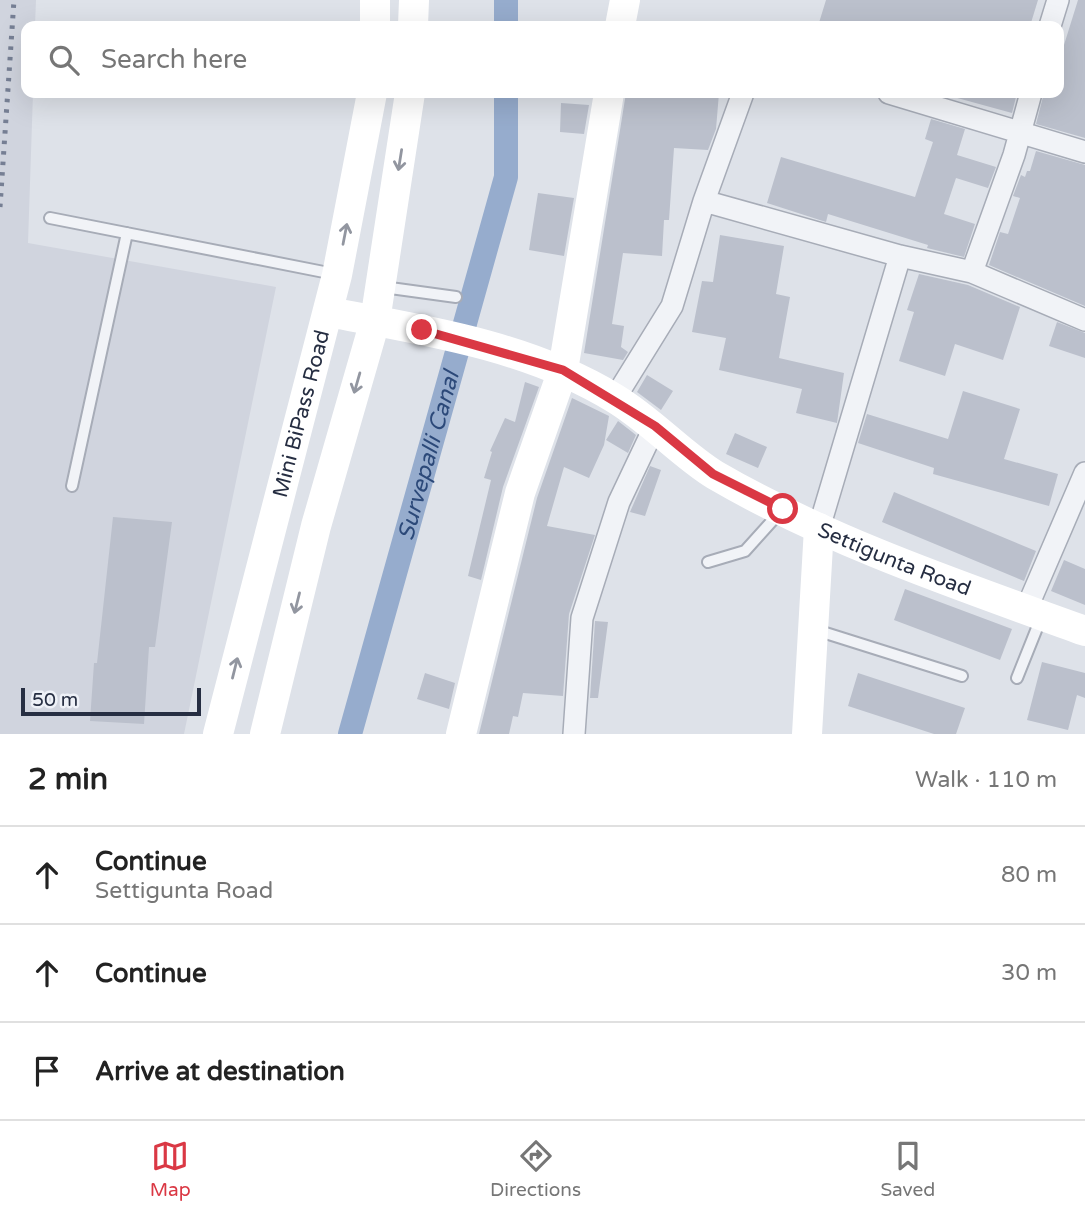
<!DOCTYPE html>
<meta charset="utf-8">
<style>
:root{--surface:#fff;--page:#f6f6f6;--text:#222;--muted:#767676;--line:#e0e0e0;--accent:#da3844}
body{margin:0;font-family:"Varela Round",sans-serif;background:var(--page);color:var(--text)}
.scale{position:absolute;left:21px;bottom:18px;width:180px;box-sizing:border-box;padding-left:7px;border:4px solid #262e42;border-top:0;font-size:19px;line-height:24px;white-space:nowrap;color:#262e42;-webkit-text-stroke:5px #eef1f7;paint-order:stroke}
.stop{position:absolute;width:21px;height:21px;margin:-16px;border:5px solid #da3844;border-radius:50%;background:#fff}
.stop.end{background:#da3844;border-color:#fff;box-shadow:0 2px 7px #0008}
.list{margin:0;padding:0;list-style:none}
h2{display:flex;justify-content:space-between;align-items:center;height:91px;margin:0;padding:0 28px;font-size:30px}
h2 small{font-size:23px;font-weight:400;color:var(--muted)}
.list li{display:grid;grid-template-columns:46px 1fr auto;gap:21px;align-items:center;box-sizing:border-box;height:98px;padding:0 28px;border-top:2px solid var(--line)}
.list b{display:block;font-size:26px;white-space:nowrap}
.list p{margin:0;font-size:23px;white-space:nowrap;color:var(--muted)}
.list em{font-size:23px;font-style:normal;color:var(--muted)}
.icon{flex:none;width:38px;height:38px;fill:none;stroke:currentColor;stroke-width:2;stroke-linecap:round;stroke-linejoin:round}
.map{position:relative;flex:none;width:1085px;height:734px;overflow:hidden}
.search{position:absolute;background:var(--surface);box-shadow:0 7px 28px #0002;left:21px;right:21px;top:21px;height:77px;display:flex;align-items:center;gap:18px;box-sizing:border-box;padding:0 24px;border-radius:14px;color:var(--muted);font-size:26px}
.sheet{height:385px;background:var(--surface)}
nav{display:flex;justify-content:space-around;align-items:center;box-sizing:border-box;height:98px;border-top:2px solid var(--line);background:var(--surface);font-size:19px;color:var(--muted)}
nav a{display:grid;justify-items:center;gap:4px}
nav .on{color:var(--accent)}
.map>svg:first-child{display:block}
</style>
<div class="map">
<svg width="1085" height="734" viewBox="0 0 1085 734">
<rect width="100%" height="100%" fill="#dee2e9"/>
<path fill="#d0d4de" d="M0,0H36L35,26H26V93H33L28,243L276,287L184,734H0Z"/>
<g fill="none" stroke-linecap="round" stroke-linejoin="round">
<g stroke="#96accd" stroke-width="24">
<path d="M506,26V0"/>
<path id="s1" d="M350,734L506,177V93"/>
</g>
</g>
<path fill="#bbc0cc" d="M826,0H1038L1030,26H818Z
M1078,0H1085V138L1036,124L1044,93H1059V61Z
M626,93H719L716,129L708,150L674,148L669,220H664L662,256L623,253L612,324L624,326L621,347L628,352L623,360L584,353Z
M939,93H1017L1012,113Z
M561,103L589,105L584,134L560,132Z
M931,119L965,129L957,155L996,167L988,188L956,178L944,214L975,224L964,257L927,248L928,245L828,214L826,222L767,203L781,157L915,197L933,142L925,139Z
M1036,151L1085,165V306L989,265L1000,232L1008,234L1020,198L1013,196L1021,175L1025,177L1027,171H1030Z
M538,193L574,198L564,256L529,250Z
M720,235L784,246L776,294L790,297L779,358L844,373L837,423L796,413L802,389L719,370L726,338L692,332L702,281L713,282Z
M919,274L968,285L1020,307L1003,360L955,344L945,376L899,361L914,312L907,310Z
M1057,322L1085,333V358L1049,346Z
M647,375L673,391L661,410L637,392Z
M525,382L539,387L503,487L481,580L468,576L491,480L484,478L492,452L490,451L505,418L515,422Z
M963,391L1020,409L1004,459L1058,474L1049,506L933,474L934,468L858,443L867,414L948,439Z
M572,398L609,416L604,445L589,478L564,467L547,526L595,535L569,614L563,696L523,693L518,717L513,716L509,734H479L537,498Z
M618,421L636,435L628,453L606,440Z
M735,433L767,447L758,468L726,454Z
M650,466L661,470L645,516L630,512Z
M894,492L1036,551L1024,581L882,522Z
M113,517L172,522L155,647H149L144,724L90,721L94,663H97Z
M1064,560L1085,569V605L1051,591Z
M905,589L1012,629L1000,660L894,620Z
M595,621L608,622L598,698H590Z
M1042,662L1085,673V698L1077,695L1068,730L1027,720Z
M425,673L455,683L449,709L417,699Z
M858,673L965,708L956,734H934L848,706Z"/>
<g fill="none" stroke-linecap="round" stroke-linejoin="round">
<defs>
<path id="lane" d="M50,218L334,274
M383,287L456,297
M72,486L127,233
M708,562L745,551L781,511
M816,630L962,676
M1017,678L1041,618"/>
<path id="street" d="M1050,26L1058,0
M889,93L1085,152
M704,201L900,256L972,272L1014,155L1031,93
M972,272L1085,320
M615,398L672,306L704,201L743,93
M819,528L900,256
M1026,610L1085,473
M574,734L582,618L619,502L655,426"/>
</defs>
<use href="#lane" stroke="#a7acb7" stroke-width="14"/>
<use href="#street" stroke="#a7acb7" stroke-width="24"/>
<use href="#lane" stroke="#f1f3f7" stroke-width="10"/>
<use href="#street" stroke="#f1f3f7" stroke-width="21"/>
<g stroke="#fff" stroke-width="30">
<path d="M375,26V0"/>
<path d="M413,26L414,0"/>
<path d="M620,26L625,0"/>
<path id="s2" d="M328,312C425,330 529,346 614,398C651,420 682,455 715,475C830,542 961,586 1085,631"/>
<path id="s3" d="M218,734L337,275L372,93"/>
<path d="M265,734L316,526L375,321L410,93"/>
<path d="M461,734L520,493L563,370L609,93"/>
<path d="M807,734L819,528"/>
</g>
<path stroke="#767f94" stroke-width="5" stroke-dasharray="3.5 7" stroke-linecap="butt" d="M0,207L14,0"/>
</g>
<defs><path id="oneway-shaft" d="M-6 0H5M1.5-3L5.5 0L1.5 3" fill="none" stroke-width="1.6" stroke-linecap="round" stroke-linejoin="round" transform="scale(1.75)"/></defs>
<g stroke="#9296a0">
<use href="#oneway-shaft" transform="translate(400 160) rotate(99)"/>
<use href="#oneway-shaft" transform="translate(345 234) rotate(-79)"/>
<use href="#oneway-shaft" transform="translate(357 383) rotate(106)"/>
<use href="#oneway-shaft" transform="translate(297 603) rotate(104)"/>
<use href="#oneway-shaft" transform="translate(235 668) rotate(-76)"/>
</g>
<g fill="none" stroke-linecap="round" stroke-linejoin="round">
<path stroke="#da3844" stroke-width="9" d="M422,330L563,370L655,426L713,474L783,509"/>
</g>
<g text-anchor="middle" stroke-width="5" stroke-linejoin="round" paint-order="stroke">
<g font-size="21" fill="#262e42" stroke="#eef1f7">
<text dy="7" stroke="none"><textPath href="#s3" startOffset="331">Mini BiPass Road</textPath></text>
<text dy="7" stroke="none"><textPath href="#s2" startOffset="626">Settigunta Road</textPath></text>
</g>
<g font-size="23" font-style="italic" fill="#2c4979" stroke="#eef1f7">
<text dy="8" stroke="none"><textPath href="#s1" startOffset="289">Survepalli Canal</textPath></text>
</g>
</g>
</svg>
<div class="scale">50 m</div>
<div class="stop" style="left:783px;top:509px"></div>
<div class="stop end" style="left:422px;top:330px"></div>
<div class="search"><svg class="icon" aria-label="search" viewBox="0 0 24 24"><circle cx="10" cy="10" r="6"/><path d="M15 15l6 6"/></svg>Search here</div>
</div>
<section class="sheet">
<h2>2 min<small>Walk · 110 m</small></h2>
<ul class="list">
<li><svg class="icon" aria-label="ahead" viewBox="0 0 24 24"><path d="M12 20V5M6 11l6-6 6 6"/></svg><div><b>Continue</b><p>Settigunta Road</p></div><em>80 m</em></li>
<li><svg class="icon" aria-label="ahead" viewBox="0 0 24 24"><path d="M12 20V5M6 11l6-6 6 6"/></svg><div><b>Continue</b></div><em>30 m</em></li>
<li><svg class="icon" aria-label="arrive" viewBox="0 0 24 24"><path d="M6 21V4h12l-3 4 3 4H6"/></svg><div><b>Arrive at destination</b></div></li>
</ul>
</section>
<nav>
<a class="on"><svg class="icon" aria-label="map" viewBox="0 0 24 24"><path d="M3 6l6-2 6 2 6-2v14l-6 2-6-2-6 2zM9 4v14M15 6v14"/></svg>Map</a>
<a><svg class="icon" aria-label="directions" viewBox="0 0 24 24"><path d="M12 3l9 9-9 9-9-9zM9 14v-3h6M13 9l2 2-2 2"/></svg>Directions</a>
<a><svg class="icon" aria-label="saved" viewBox="0 0 24 24"><path d="M7 4h10v16l-5-4-5 4z"/></svg>Saved</a>
</nav>
